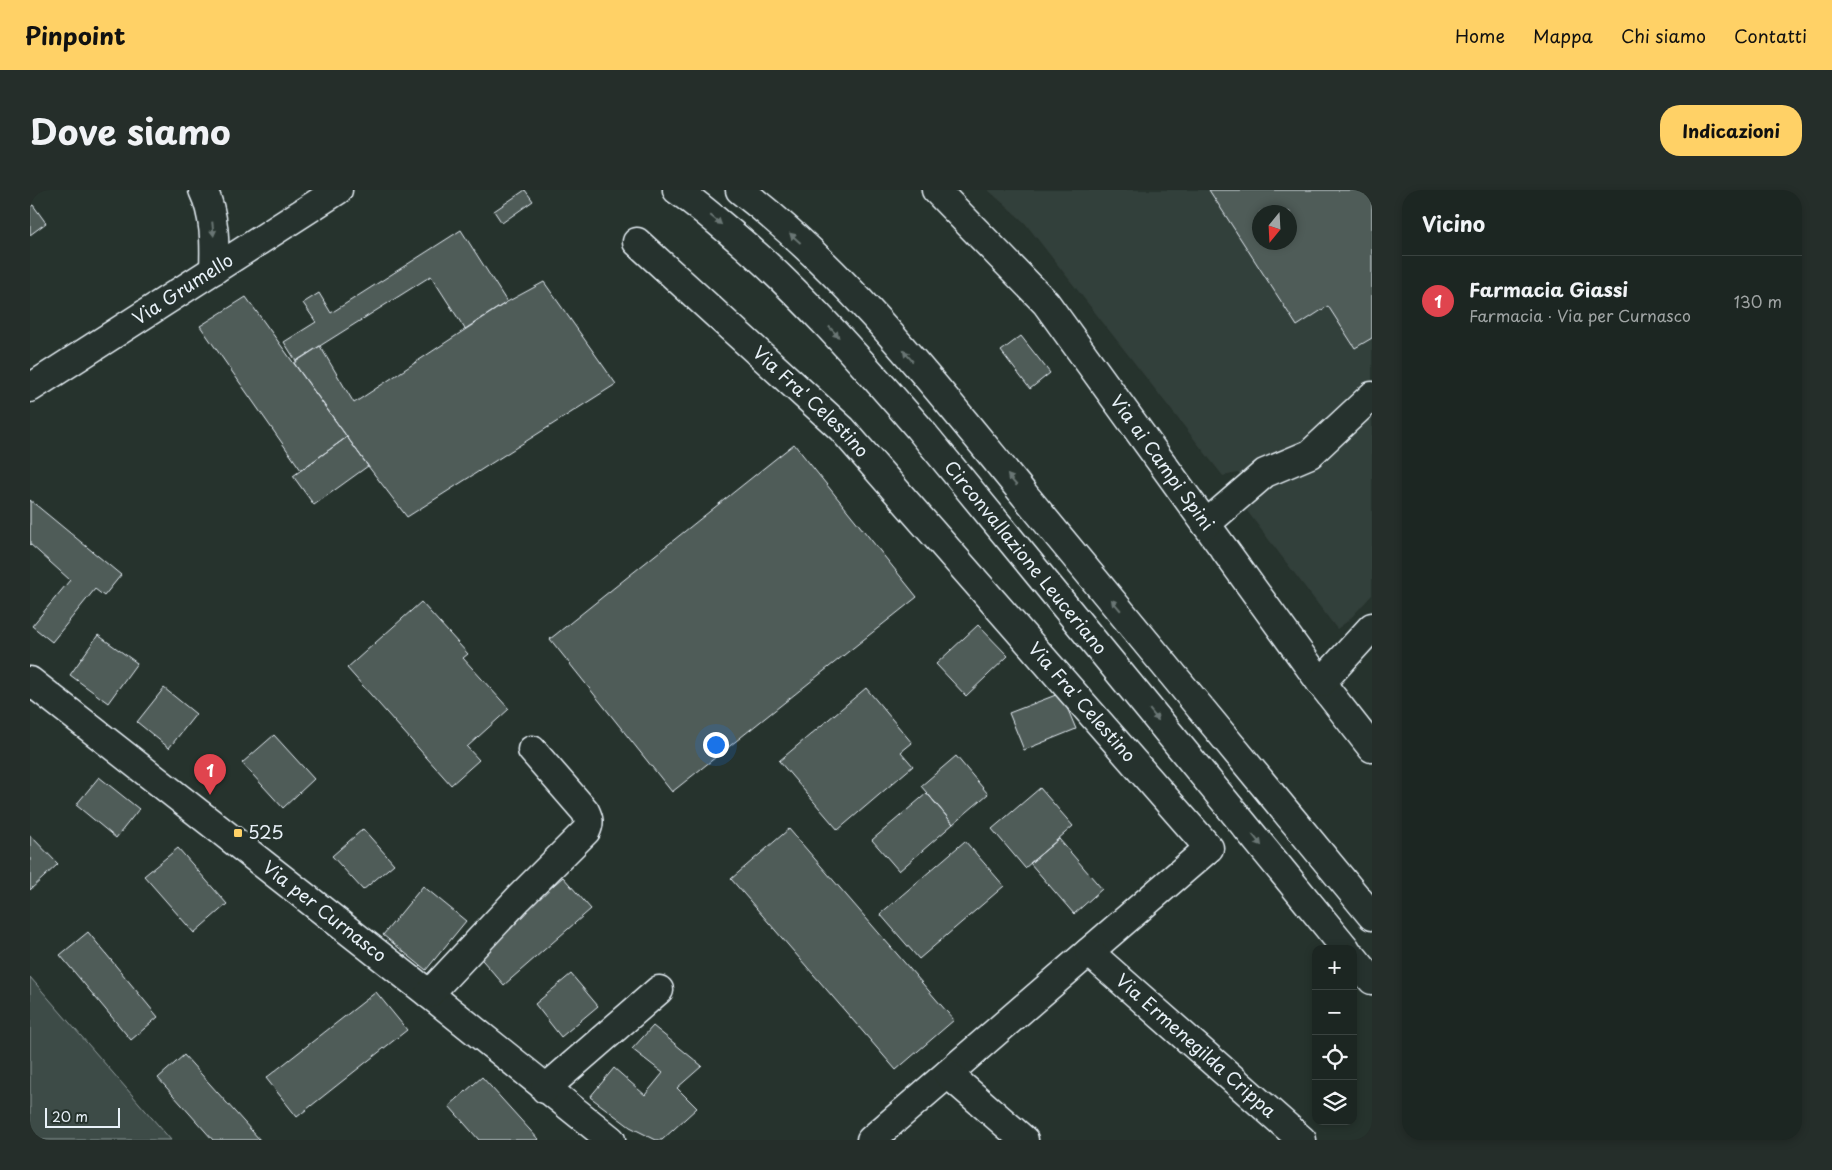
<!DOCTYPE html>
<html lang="it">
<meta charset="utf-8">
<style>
:root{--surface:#1c2622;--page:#252e2a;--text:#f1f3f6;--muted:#a0a5a5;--line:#3a4340;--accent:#ffd166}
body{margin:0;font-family:"Playpen Sans",sans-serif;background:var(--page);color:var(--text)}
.controls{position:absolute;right:15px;bottom:15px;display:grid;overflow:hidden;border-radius:10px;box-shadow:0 2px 8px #0003}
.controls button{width:45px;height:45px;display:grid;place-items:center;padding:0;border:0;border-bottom:1px solid var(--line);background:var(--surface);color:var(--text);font:25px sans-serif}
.compass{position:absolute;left:1222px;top:15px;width:45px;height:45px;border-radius:50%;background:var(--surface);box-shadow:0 2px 8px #0003;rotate:198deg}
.scale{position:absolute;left:15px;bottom:12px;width:75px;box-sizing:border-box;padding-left:5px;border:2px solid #e8f1f8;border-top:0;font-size:14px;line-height:18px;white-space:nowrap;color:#e8f1f8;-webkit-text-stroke:4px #26332d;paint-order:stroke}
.you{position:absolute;left:685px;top:554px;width:18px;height:18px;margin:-12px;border:4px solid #fff;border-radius:50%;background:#1a73e8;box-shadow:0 0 0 8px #1a73e833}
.badge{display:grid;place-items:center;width:32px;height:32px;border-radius:50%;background:var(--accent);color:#fff;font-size:16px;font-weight:700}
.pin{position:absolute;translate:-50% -41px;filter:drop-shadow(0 1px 2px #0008)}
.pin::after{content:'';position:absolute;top:26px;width:18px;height:15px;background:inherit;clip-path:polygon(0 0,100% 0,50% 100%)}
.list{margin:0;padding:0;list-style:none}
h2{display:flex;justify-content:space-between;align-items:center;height:65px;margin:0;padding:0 20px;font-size:21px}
h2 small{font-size:16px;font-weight:400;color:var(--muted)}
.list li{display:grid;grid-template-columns:32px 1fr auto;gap:15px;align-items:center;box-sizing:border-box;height:90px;padding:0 20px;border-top:1px solid var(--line)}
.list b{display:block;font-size:19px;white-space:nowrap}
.list p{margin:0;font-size:16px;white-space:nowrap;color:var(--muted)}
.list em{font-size:16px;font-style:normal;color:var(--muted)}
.icon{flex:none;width:28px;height:28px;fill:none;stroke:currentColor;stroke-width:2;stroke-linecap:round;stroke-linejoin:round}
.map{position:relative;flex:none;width:1342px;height:950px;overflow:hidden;border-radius:20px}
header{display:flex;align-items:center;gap:30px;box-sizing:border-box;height:70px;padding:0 25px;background:var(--accent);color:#111}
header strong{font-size:24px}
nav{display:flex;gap:28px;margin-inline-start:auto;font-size:18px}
.intro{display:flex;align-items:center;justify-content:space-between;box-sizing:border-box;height:120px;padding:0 30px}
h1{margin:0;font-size:35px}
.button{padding:12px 22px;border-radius:20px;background:var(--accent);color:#111;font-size:18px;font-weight:700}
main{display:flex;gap:30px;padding:0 30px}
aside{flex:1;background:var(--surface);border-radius:20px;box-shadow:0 2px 8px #0003}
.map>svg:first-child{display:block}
</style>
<header>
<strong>Pinpoint</strong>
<nav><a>Home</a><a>Mappa</a><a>Chi siamo</a><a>Contatti</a></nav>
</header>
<div class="intro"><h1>Dove siamo</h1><a class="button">Indicazioni</a></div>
<main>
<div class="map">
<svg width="1342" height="950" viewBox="0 0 1342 950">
<rect width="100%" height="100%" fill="#26332d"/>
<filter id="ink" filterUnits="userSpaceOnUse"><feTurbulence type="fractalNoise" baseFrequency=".02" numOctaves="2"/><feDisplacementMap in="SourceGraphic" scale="10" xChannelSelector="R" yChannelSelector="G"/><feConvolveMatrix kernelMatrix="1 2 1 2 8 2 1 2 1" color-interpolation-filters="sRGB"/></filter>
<g filter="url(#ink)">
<path fill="#333f3a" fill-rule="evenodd" d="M958,0H1342V405L1318,431L1307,439L1217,321L1226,307L1208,283L1193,286L995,33ZM1230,22H1260V52H1230Z"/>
<path fill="#3e4b47" stroke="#939ea0" d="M0,787L141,950H0Z"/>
<path fill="#505c59" stroke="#e8f1f8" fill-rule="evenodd" d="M495,0L503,11L472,33L464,21Z
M1179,0H1342V148L1325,158L1298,116L1267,136ZM1230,22H1260V52H1230Z
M3,15L16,33L0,45V17Z
M431,40L477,112L435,139L401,86L266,171L254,152L286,132L273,113L289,103L301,123Z
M514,92L586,194L377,327L338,276L264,173L290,156L324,213L477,112Z
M216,107L317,247L271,280L170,136Z
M991,146L1020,183L1000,199L971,161Z
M317,247L338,276L284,315L263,286Z
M764,254L887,407L642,602L520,449Z
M0,310L91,385L74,406L65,399L22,452L2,436L40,390L0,354Z
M391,412L438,464L433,468L479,519L437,557L449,570L421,595L317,478Z
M948,435L978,466L936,506L906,474Z
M68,445L107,473L78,513L40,485Z
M134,498L166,524L139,558L107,532Z
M836,498L882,553L871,562L883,576L808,640L749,571Z
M1031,503L1046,539L994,560L979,523Z
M244,545L284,589L253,618L212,573Z
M926,566L958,604L923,634L891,596Z
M69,587L109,619L86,648L46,615Z
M1010,598L1043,636L995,678L962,639Z
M897,603L923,634L869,681L842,650Z
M333,639L364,674L333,700L302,666Z
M759,639L924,830L866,880L701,689Z
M0,645L28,674L0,700Z
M1029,649L1072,699L1044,724L1000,673Z
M935,651L974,696L889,769L850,724Z
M148,658L197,714L164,743L114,686Z
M533,687L561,719L474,795L446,763Z
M393,696L436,731L396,780L353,745Z
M58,742L128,827L101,850L30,765Z
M541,784L568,816L531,847L505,814Z
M346,802L377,840L267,927L236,888Z
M623,836L672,876L647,898L667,918L632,950H626L600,937L560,907L584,878L615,905L633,883L602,859Z
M154,865L230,950H183L128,888Z
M452,887L509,950H449L419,916Z"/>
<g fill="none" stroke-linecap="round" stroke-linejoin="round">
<defs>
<g id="minor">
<path id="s1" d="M906,0L1016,113L1291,493L1342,558"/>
<path id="s2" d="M607,52L812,239L1179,658L841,950"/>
<path d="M1176,334L1235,283L1280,264L1342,206"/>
<path id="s3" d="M0,491L399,804L581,950"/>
<path d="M1291,493L1342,437"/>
<path id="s4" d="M1059,762L1272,950"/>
<path d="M399,804L489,708L556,641C560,633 559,629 555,621L502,560"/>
<path d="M918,884L994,950"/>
<path d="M515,899L629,800"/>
</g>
<g id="major">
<path d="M173,0C185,25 185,53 184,80"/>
<path id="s5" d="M0,198L308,0"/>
</g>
<g id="highway">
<path id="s6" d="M647,0C666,13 683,28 701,43C770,101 829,169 888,237L1316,759"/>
<path d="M710,0C821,86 908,200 997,308C1112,447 1227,587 1342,726"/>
<path d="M1323,767L1342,790"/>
</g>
</defs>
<use href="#minor" stroke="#e8f1f8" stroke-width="31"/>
<use href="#major" stroke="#e8f1f8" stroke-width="31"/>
<use href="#highway" stroke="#e8f1f8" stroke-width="31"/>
<use href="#minor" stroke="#26332d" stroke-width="28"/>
<use href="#major" stroke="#26332d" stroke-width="28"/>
<use href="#highway" stroke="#26332d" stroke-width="28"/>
</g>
<defs><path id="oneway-solid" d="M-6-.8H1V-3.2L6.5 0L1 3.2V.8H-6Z" transform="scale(1.25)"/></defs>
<g fill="#6a7674">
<use href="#oneway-solid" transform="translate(686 30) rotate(40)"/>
<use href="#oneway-solid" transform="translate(183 39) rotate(84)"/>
<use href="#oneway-solid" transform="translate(765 48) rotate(-138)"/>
<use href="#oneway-solid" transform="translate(804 142) rotate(47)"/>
<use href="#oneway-solid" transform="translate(878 166) rotate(-131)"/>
<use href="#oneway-solid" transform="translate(982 290) rotate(-130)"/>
<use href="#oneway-solid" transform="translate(1086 415) rotate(-130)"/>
<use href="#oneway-solid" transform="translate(1124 525) rotate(51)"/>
<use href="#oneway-solid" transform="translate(1227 650) rotate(51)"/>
</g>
</g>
<rect fill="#ffd166" stroke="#26332d" stroke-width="2" x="203" y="638" width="10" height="10" rx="2.5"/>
<g text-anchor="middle" stroke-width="5" stroke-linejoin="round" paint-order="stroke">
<g font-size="18" fill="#e8f1f8" stroke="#26332d">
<text dy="6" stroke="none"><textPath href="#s5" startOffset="182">Via Grumello</textPath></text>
<text dy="6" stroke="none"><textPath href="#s2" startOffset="236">Via Fra' Celestino</textPath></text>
<text dy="6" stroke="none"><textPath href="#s1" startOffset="355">Via ai Campi Spini</textPath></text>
<text dy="6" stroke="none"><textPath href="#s6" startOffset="508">Circonvallazione Leuceriano</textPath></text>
<text dy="6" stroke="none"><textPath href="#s2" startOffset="641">Via Fra' Celestino</textPath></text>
<text dy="6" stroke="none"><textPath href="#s3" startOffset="374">Via per Curnasco</textPath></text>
<text dy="6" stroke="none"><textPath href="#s4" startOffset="142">Via Ermenegilda Crippa</textPath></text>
</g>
<g font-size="18" fill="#e8f1f8" stroke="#26332d" text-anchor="start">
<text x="218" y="649">525</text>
</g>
</g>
</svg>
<div class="controls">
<button>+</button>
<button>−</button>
<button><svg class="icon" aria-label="locate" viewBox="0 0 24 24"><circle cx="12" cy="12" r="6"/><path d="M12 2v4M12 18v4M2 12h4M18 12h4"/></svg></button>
<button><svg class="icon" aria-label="layers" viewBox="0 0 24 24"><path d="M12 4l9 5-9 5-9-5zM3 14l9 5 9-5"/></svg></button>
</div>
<svg class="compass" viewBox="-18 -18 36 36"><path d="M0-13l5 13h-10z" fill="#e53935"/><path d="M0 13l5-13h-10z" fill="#a0a5a5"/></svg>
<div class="scale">20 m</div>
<div class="you"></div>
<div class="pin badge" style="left:180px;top:605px;background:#e0444e">1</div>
</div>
<aside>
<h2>Vicino<small></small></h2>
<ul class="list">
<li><span class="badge" style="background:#e0444e">1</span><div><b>Farmacia Giassi</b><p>Farmacia · Via per Curnasco</p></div><em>130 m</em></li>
</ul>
</aside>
</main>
